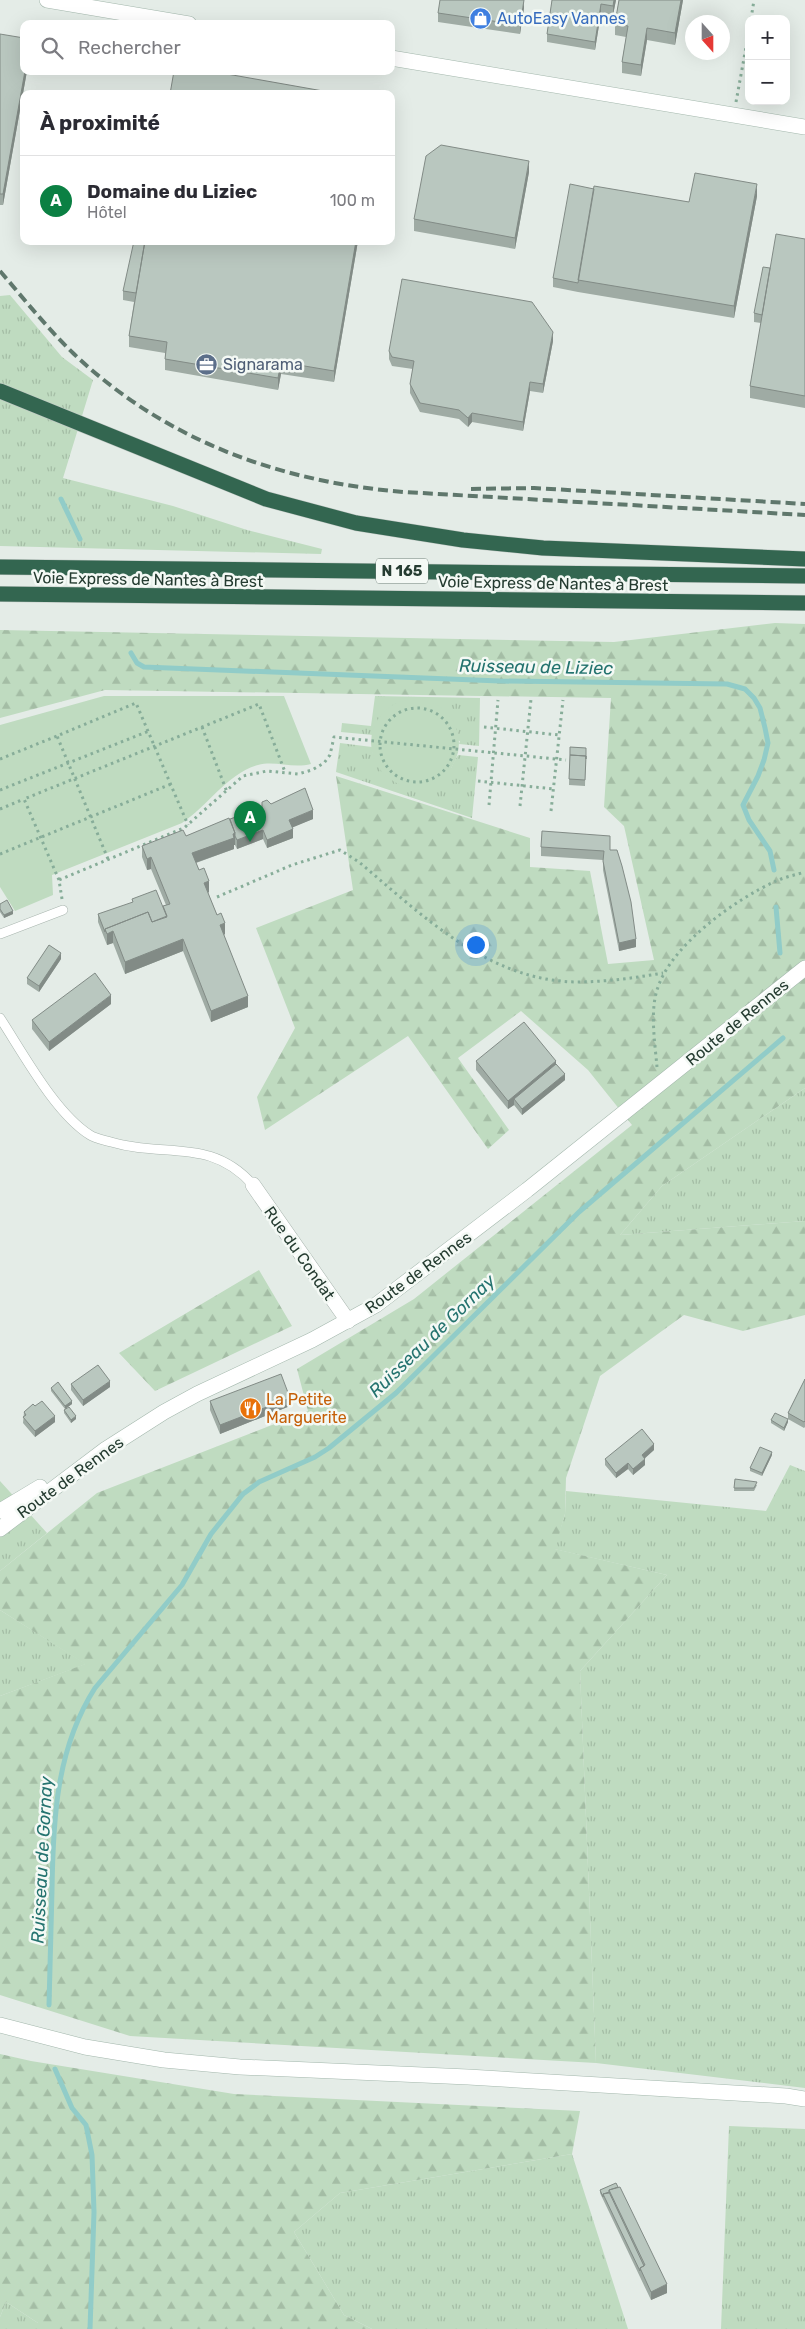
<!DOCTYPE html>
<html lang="fr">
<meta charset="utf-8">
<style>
:root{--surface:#fff;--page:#f2f2f3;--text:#2b2b33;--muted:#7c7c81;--line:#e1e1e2;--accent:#0b8043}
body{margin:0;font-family:Rubik,sans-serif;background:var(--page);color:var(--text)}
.controls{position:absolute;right:15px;top:15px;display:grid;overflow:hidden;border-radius:10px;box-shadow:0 5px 20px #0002}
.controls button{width:45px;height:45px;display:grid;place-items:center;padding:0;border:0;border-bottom:1px solid var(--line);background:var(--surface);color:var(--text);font:25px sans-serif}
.compass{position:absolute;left:685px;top:15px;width:45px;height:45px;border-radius:50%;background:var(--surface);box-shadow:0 5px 20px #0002;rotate:159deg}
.you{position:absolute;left:475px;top:944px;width:18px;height:18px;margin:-12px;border:4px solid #fff;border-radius:50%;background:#1a73e8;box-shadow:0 0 0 8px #1a73e833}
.badge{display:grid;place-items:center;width:32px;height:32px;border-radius:50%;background:var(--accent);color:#fff;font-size:16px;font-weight:700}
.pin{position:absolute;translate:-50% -41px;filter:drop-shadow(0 1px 2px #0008)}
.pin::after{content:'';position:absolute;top:26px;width:18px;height:15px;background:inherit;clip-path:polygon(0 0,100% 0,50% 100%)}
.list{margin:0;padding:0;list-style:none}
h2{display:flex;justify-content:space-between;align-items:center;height:65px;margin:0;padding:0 20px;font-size:21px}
h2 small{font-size:16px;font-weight:400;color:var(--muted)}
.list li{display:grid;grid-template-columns:32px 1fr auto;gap:15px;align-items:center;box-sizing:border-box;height:90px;padding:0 20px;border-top:1px solid var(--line)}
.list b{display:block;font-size:19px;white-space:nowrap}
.list p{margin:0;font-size:16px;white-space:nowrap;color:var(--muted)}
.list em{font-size:16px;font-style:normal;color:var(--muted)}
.icon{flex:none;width:28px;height:28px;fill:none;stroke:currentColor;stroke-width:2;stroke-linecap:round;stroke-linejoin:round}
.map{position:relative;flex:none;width:805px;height:2329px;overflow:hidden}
.search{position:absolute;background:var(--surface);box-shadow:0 5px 20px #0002;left:20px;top:20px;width:375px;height:55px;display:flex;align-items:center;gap:12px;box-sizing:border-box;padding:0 18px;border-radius:10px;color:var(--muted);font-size:19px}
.panel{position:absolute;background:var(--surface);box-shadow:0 5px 20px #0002;left:20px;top:90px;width:375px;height:155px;border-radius:10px}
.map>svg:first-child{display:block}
</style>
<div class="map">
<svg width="805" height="2329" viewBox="0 0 805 2329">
<defs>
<pattern id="grass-tufts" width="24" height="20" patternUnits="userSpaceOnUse" patternTransform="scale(1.25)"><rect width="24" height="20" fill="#bfdbc0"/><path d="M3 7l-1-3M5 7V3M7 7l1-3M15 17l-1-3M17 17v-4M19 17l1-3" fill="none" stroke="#a4bda5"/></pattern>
<pattern id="forest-firs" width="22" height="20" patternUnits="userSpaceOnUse" patternTransform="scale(1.25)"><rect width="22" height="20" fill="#bfdbc0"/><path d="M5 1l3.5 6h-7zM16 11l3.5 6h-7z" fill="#a4bda5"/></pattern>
</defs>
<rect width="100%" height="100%" fill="#e4ece7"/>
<path fill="url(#grass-tufts)" d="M10,295L62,357L93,380L63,478L173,506L247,530L322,549L321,554L0,546V296Z
M375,696L480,698L479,746L459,744L460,741L376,724L373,735L341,732L342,723L371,726Z
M340,743L372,747V753L451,768L458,755L478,757L472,818L336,772Z
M805,1088V1221L620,1235L662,1186Z
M790,1465L805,1471V2088L596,2063L580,1671L667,1575L554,1549L565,1514L566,1491L766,1511Z
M0,1481L47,1533L0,1571Z
M0,1610L86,1664L0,1696Z
M729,2126L805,2129V2329H721Z
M572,2154L628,2329H372L344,2315L294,2232L340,2193Z
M6,2302L38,2323V2329H0V2317Z"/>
<path fill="url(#forest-firs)" d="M775,623L805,624V1088L662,1186L620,1235L805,1221V1315L743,1331L684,1315L600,1376L566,1478L565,1514L555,1549L667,1575L580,1671L596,2063L130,2036L0,1995V1696L85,1664L0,1610V1571L97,1493L308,1411L297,1369L414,1299L632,1125L588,1070L521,1011L458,1058L509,1130L488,1149L408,1036L265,1130L257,1097L295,1028L256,928L353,890L336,776L530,838V867L590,871L608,964L654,960L624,826L604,807L611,698L105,690L0,718V630L614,642Z
M259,1270L292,1326L155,1391L119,1353Z
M0,2054L31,2061L234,2094L580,2111L572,2154L340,2193L294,2232L344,2315L372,2329H38V2323L6,2302L0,2317Z"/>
<path fill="#bfdbc0" d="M104,696H284L311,764C292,769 275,760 258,765C227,774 208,806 182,823L52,875L53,895L15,911L0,887V725Z
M371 743a44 44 0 1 1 88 0a44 44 0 1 1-88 0Z"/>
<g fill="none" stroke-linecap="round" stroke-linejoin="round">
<path stroke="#91ccc8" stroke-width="5" d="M61,499L80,539
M131,653L137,663L144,667L500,681L727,684L745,689L754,698L760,708L765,728L768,743L764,760L758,776L743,805L749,820L770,851L774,870
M776,907L780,953
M49,2005C50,1967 51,1929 52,1890C53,1820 56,1749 95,1688L182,1585L211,1534L243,1494L259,1482L315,1457L329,1448L396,1393L579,1212L783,1038
M55,2069L72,2108L86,2125L92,2155L94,2212L90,2329"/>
<defs>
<path id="lane" d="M0,934L63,910
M0,1018C23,1053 55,1113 90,1135C96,1139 105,1140 111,1142C164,1158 211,1137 253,1185"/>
<path id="street" d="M253,1185L348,1321"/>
<path id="secondary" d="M47,0L189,24
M391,58L805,127
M0,1511L40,1487
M0,1529L106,1449L164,1412L197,1394L312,1340L376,1305L527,1190L805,968
M0,2025L85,2047L164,2060L240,2067L468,2077L786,2096L805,2099"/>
<path id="highway" d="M0,391L266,499L356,523L463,540L543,548L805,559
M0,567L805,576
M0,594L805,603"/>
</defs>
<use href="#lane" stroke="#a7b4ad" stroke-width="10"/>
<use href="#street" stroke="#a7b4ad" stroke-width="16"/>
<use href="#secondary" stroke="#a3b7ac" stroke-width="16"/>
<use href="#highway" stroke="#c2c8c5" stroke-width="16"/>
<path stroke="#87ad99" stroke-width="3" stroke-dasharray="2.5 4" stroke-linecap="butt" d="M751,19L754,0
M736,102L749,31
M380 745a37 37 0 1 1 74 0a37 37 0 1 1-74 0Z
M202,727L227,792
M484,727L559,735
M0,759L57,736
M478,781L554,789
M0,790L149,731
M489,805L498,700
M520,806L531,699
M0,809L24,799
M551,811L563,700
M0,854L171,784
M108,859L57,736L136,703L188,825
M59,880L24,799L259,704L285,772
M217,897L292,865L340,850L359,862C422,915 487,980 575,982C605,982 634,978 663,973
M62,899L59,880L184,828L243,776L267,771L298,774L312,770L324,763L330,755L334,737L566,760
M657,1067C655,1044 650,1012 657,990C670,946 734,900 776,881C785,877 795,875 805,872"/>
<use href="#lane" stroke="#fff" stroke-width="9"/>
<use href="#street" stroke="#fff" stroke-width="15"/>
<use href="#secondary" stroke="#fff" stroke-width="15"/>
<use href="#highway" stroke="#336650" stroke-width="15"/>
<path stroke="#5f776c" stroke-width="4" stroke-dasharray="10 5" stroke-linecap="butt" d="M0,271C24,299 47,328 74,354C166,441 280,482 404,492L805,515
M471,489L534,488L805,504"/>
</g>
<path fill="#9faba4" d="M552,0H616L613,15L601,13L595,50L547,42V34Z
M619,0H683L675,45L647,40L641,76L622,73V62L626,37L615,35V23Z
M524,8L520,34L438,22V13Z
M0,34L24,71H27L3,205H0Z
M529,172L515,249L414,231V219Z
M594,189L689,202L757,196L734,318L578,292L553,287V278Z
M805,239V408L750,398V386L761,323L754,322V313L770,268Z
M358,241L334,382L281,374L278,390L165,370V353L129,347V336L134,302L123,300V291Z
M553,341L543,393L530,391L523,431L472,422L468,427L459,419L420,412L410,393V384L413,369L392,366L389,359V351Z
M570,747L586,748L585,786L569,785Z
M271,804L313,819L292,827L293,838L267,848L263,839L237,849L235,845H234V849L196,863L209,892L208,893L217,915L225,934L224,935L248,1007L211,1022L183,951L125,974L113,943L107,945L98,922V914L163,909V906L166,905L151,869L147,870L142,857V846L186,836Z
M541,847L610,850L636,947L619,951L603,870V860L541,856Z
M0,904L13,914L4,918L0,912Z
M61,959L39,992L27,984V978Z
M111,1004L49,1051L32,1029V1020Z
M476,1061L565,1080L522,1115L514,1105L508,1109L476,1070Z
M805,1379V1427L804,1428L788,1419V1413Z
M71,1384L110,1387L83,1406L71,1390Z
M51,1388L72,1404L65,1409L51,1391Z
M210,1401L290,1406L220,1434L210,1410Z
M64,1410L76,1419L71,1423L64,1413Z
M24,1412L55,1422L35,1437L23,1423Z
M771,1420L788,1422L784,1431L771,1423Z
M654,1450L644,1458L645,1465L633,1475L628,1469L616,1478L605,1465V1459Z
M772,1455L762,1476L750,1471V1468Z
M735,1479L757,1485L754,1491H734Z
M616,2183L667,2293L651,2300L600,2193V2190Z"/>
<path fill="#828b86" d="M524,0V8L520,34V25Z
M614,0H616L613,15V6Z
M681,0H683L675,45V33Z
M601,4V13L595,50V42Z
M647,28V40L641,76V65Z
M25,71H27L3,205V194Z
M529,161V172L515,249V238Z
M757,184V196L734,318V306Z
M356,241H358L334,382V371Z
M553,332V341L543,393V384Z
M281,362V374L278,390V378Z
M530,382V391L523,431V422Z
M472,413V422L468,427V418Z
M313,810V819L289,829V820Z
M293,829V838L267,848V840Z
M263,830V839L237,849V840Z
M235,833V845H234V849L192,864V853Z
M151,857V869L147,870V859Z
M209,881V892L204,894V883Z
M13,911V914L4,918V915Z
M225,923V934L220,936V925Z
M113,931V943L107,945V934Z
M183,939V951L125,974V962Z
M636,939V947L619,951V943Z
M61,953V959L39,992V986Z
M111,995V1004L49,1051V1042Z
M248,996V1007L211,1022V1011Z
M556,1061V1070L514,1099V1105L508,1109V1101Z
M565,1074V1080L522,1115V1109Z
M110,1381V1387L83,1406V1400Z
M290,1398V1406L220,1434V1425Z
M72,1401V1404L65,1409V1406Z
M55,1416V1422L35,1437V1431Z
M76,1416V1419L71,1423V1420Z
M788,1419V1422L784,1431V1428Z
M654,1444V1450L642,1461V1455Z
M772,1452V1455L762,1476V1473Z
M645,1459V1465L633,1475V1469Z
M628,1463V1469L616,1478V1473Z
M667,2284V2293L651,2300V2292Z"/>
<path fill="#b9c7bf" stroke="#828b86" d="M440,0H524L520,25L438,13Z
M552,0H614L613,6L601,4L595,42L547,34Z
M619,0H681L675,33L647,28L641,65L622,62L628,26L615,23Z
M0,34L24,38V71H25L3,194H0Z
M174,71H210L340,94H170Z
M441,145L529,161L515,238L414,219L426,156Z
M695,173L757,184L734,306L578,280L594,186L689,202Z
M570,184L594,189L578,283L553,278Z
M776,234L805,239V396L750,386Z
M134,241H145L136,293L123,291Z
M145,241H356L334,371L281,362L278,378L165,359L167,342L129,336Z
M763,267L770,268L762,315L754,313Z
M402,279L532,302L553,332L543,384L530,382L523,422L472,413L468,418L459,410L420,403L410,384L414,361L392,357L389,351Z
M570,747L586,748V759V756L570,755Z
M570,755L586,756L585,780L569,779Z
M305,788L313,810L289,820L293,829L267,840L263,830L237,840L235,836V833L230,819L262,808V802L267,800L271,804Z
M229,818L235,833L233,834L234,838L192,853L199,870L204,868L209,881L204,883L217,915L221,913L225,923L220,925L248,996L211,1011L183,939L125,962L113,931L107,934L105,929L148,912L152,922L167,916L163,906L170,904L151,857L147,859L142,846L183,830L186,836Z
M542,831L610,836V850H617L622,866L631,902L636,939L619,943L603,861L604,851L541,847Z
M156,890L167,917L152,922L148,912L105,929V932L98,914L133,902L132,899Z
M7,900L13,911L4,915L0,909V904Z
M49,945L61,953L39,986L27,978Z
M95,973L111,995L49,1042L32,1020Z
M524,1022L556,1061L508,1101L476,1061Z
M556,1064L565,1074L522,1109L514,1099Z
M98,1365L110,1381L83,1400L71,1384Z
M281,1374L290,1398L220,1425L210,1401Z
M805,1379V1421L804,1422L788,1413Z
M58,1382L72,1401L65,1406L51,1388Z
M42,1401L55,1416L35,1431L23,1417L26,1415L24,1412L33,1404L35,1406Z
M69,1407L76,1416L71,1420L64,1410Z
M775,1413L788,1419L784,1428L771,1420Z
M642,1429L654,1444L642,1455L645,1459L633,1469L628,1463L616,1473L605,1459Z
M760,1447L772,1452L762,1473L750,1468Z
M735,1479L757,1482L754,1488H734Z
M616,2183L618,2187L609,2190V2193L603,2194V2197L600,2190Z
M620,2187L667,2284L651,2292L640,2268L645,2265L609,2190Z
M609,2192L644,2266L640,2268V2271L603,2194Z"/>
<defs>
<symbol id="shop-disc" viewBox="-11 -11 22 22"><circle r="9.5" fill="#3f7fe0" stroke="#f4f9f5"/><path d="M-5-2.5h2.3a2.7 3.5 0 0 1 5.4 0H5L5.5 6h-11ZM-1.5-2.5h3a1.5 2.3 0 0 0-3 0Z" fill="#fff"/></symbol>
<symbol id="office-disc" viewBox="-11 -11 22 22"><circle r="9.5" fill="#5c6f8a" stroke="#f4f9f5"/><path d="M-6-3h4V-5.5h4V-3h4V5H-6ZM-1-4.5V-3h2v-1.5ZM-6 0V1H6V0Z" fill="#fff"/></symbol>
<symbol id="restaurant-disc" viewBox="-11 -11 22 22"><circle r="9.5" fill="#e8710a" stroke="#f4f9f5"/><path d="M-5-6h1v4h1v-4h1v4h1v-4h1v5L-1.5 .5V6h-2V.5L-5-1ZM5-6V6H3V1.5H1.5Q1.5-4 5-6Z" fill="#fff"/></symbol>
</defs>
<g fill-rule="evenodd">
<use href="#shop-disc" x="468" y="6" width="25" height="25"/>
<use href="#office-disc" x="194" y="352" width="25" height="25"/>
<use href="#restaurant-disc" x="238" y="1396" width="25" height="25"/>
</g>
<g text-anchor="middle" stroke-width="5" stroke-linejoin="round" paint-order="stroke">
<rect fill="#f4f9f5" stroke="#63756c" stroke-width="1" x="376" y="558.5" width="52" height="25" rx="4"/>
<g font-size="15" font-weight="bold" fill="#253c31">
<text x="402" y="576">N 165</text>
</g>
<g font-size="16" fill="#366cbe" stroke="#f4f9f5" text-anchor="start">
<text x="497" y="24">AutoEasy Vannes</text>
</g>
<g font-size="16" fill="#4e5e75" stroke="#f4f9f5" text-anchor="start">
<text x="223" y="370">Signarama</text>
</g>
<g font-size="16" fill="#253c31" stroke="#f4f9f5">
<text transform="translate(148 579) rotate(1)" y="6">Voie Express de Nantes à Brest</text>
<text transform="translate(553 583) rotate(1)" y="6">Voie Express de Nantes à Brest</text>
<text transform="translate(737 1022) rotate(-39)" y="6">Route de Rennes</text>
<text transform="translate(300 1253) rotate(55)" y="6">Rue du Condat</text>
<text transform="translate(418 1272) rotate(-36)" y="6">Route de Rennes</text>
<text transform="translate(70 1477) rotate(-36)" y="6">Route de Rennes</text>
</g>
<g font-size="16" fill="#c56008" stroke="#f4f9f5" text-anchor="start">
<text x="266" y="1405">La Petite<tspan x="266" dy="18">Marguerite</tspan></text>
</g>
<g font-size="18" font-style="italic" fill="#24736f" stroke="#f4f9f5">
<text transform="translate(536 667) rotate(1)" y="6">Ruisseau de Liziec</text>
<text transform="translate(432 1336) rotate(-44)" y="6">Ruisseau de Gornay</text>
<text transform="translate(42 1860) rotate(-87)" y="6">Ruisseau de Gornay</text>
</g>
</g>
</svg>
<div class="controls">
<button>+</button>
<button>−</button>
</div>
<svg class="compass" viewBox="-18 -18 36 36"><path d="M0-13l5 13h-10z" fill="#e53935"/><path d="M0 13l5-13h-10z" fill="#7c7c81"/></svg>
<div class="you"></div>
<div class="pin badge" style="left:250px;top:842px">A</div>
<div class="search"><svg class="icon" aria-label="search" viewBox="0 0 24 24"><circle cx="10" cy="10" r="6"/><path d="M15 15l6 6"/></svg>Rechercher</div>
<section class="panel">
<h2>À proximité<small></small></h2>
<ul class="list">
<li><span class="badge">A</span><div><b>Domaine du Liziec</b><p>Hôtel</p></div><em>100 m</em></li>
</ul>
</section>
</div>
